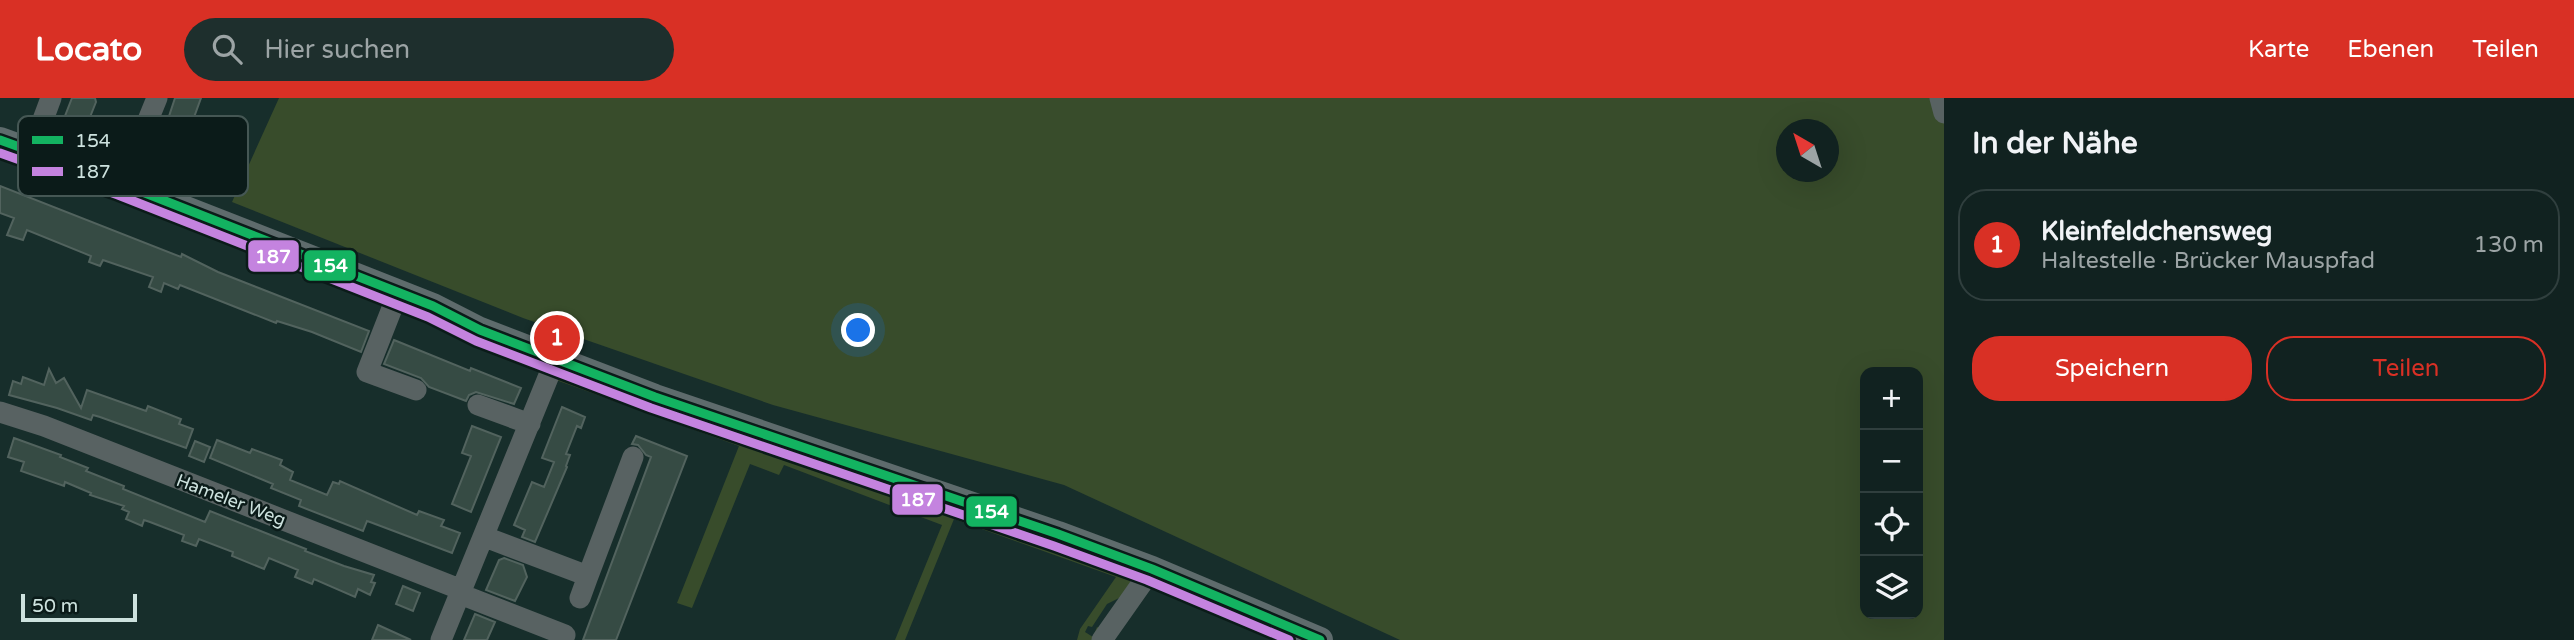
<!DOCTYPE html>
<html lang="de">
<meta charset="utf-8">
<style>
:root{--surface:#112220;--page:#1e2f2d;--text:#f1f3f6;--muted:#9ca4a5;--line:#303f3e;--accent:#d93025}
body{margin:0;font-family:"Varela Round",sans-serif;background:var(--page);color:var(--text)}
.controls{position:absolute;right:21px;bottom:21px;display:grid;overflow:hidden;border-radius:14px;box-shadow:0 7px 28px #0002}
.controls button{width:63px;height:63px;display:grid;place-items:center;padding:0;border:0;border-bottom:2px solid var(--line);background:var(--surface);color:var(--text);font:35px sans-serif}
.compass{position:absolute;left:1776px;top:21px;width:63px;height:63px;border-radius:50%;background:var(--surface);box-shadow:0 7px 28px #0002;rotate:321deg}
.scale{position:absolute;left:21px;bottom:18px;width:116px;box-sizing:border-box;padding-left:7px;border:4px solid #cde2de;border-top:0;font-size:19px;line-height:24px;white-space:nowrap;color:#cde2de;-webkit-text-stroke:5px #0b1b19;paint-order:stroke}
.you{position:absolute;left:859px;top:233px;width:24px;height:24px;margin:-18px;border:5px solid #fff;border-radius:50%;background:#1a73e8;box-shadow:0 0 0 10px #1a73e833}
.badge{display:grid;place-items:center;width:46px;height:46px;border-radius:50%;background:var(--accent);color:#fff;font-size:23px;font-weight:700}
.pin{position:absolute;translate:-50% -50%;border:4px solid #fff;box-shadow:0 2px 7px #0006}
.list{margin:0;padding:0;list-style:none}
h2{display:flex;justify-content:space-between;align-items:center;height:91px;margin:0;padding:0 28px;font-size:30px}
h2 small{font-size:23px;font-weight:400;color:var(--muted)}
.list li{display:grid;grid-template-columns:46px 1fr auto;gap:21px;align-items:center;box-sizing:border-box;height:112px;margin:0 14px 14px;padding:0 14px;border:2px solid var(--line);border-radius:28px}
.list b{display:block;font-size:26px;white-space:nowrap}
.list p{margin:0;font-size:23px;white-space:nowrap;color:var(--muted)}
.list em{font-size:23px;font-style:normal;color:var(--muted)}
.actions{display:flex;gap:14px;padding:21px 28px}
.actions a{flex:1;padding:16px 0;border:2px solid var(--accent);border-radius:28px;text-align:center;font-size:24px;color:var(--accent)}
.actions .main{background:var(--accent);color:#fff}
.icon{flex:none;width:38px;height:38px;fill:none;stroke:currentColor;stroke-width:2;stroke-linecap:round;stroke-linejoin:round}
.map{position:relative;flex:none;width:1944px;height:542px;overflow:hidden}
header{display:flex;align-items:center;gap:42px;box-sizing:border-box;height:98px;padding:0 35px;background:var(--accent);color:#fff}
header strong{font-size:33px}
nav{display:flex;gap:38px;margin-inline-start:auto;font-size:24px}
.search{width:490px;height:63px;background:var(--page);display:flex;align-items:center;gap:18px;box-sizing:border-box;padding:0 24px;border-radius:38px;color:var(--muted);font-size:26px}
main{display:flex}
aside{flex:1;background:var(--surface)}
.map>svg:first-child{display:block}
</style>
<header>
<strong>Locato</strong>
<div class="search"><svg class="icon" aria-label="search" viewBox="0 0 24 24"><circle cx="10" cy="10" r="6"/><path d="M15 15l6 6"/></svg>Hier suchen</div>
<nav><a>Karte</a><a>Ebenen</a><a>Teilen</a></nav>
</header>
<main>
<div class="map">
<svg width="1944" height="542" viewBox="0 0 1944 542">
<rect width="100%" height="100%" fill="#172e2b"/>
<path fill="#384c2b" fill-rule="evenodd" d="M279,0H1944V542H1400L1064,387L773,307L523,220L232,104ZM1786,32H1828V74H1786ZM1865,274H1918V516H1865Z
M563,278L1041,441L1133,477L1135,480L1123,498L1107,506L1092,529L1088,528L1085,534L1093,539L1097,529L1100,530L1098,542H1077L1080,531L1116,479L954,421L905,542H895L942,427L784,367L779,377L750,366L692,510L677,505L739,348L556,282Z"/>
<path fill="#364b44" stroke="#52635e" stroke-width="2" d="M72,0H95L96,4L80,44L58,36Z
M175,0H201L176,69L183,71L178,83L151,73Z
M0,88L181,159L182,156L218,174L369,233L361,254L312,234L277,223L276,225L180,187L178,191L164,185L161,194L149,189L153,179L103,162L100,168L89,164L91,158L27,132L23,142L7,137L14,120L0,115Z
M394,242L470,273L471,270L521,290L514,306L476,294L469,297L466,303L429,289L421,280L384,266Z
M49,271L56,285L64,280L81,310L87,292L146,313L148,308L181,321L179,326L193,331L186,350L100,319L93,317L91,322L57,310L9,297L13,283L21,286L23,279L44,287Z
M562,309L585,319L581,330L577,328L566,356L570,357L566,368L567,369L535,444L522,439L525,432L514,427L532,384L544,389L554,364L542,360Z
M472,328L501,339L471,414L452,406L471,358L462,355Z
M636,338L687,358L616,542H583L651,359L646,357L638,347L632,346Z
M14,340L61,357L60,359L88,370L86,373L124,388L123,391L205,424L210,413L306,451L305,453L344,468L374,477L371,484L375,485L370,497L358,491L355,499L314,481L312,486L295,479L298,472L269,460L264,471L232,458L233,454L199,441L196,448L182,443L184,437L150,424L144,422L142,428L126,421L129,414L122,411L124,408L90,397L91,395L65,384L64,388L21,373L24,364L8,359Z
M217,342L250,355L252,351L282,362L280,367L293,374L290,382L327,397L333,384L339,386L340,383L417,417L419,413L444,422L441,428L460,435L452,455L370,424L367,423L363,433L299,408L301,402L271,390L273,386L210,360Z
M195,343L210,349L204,364L189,358Z
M504,460L523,467L527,479L515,503L486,492L499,462Z
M403,488L420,495L413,513L396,506Z
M475,516L495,524L487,542H464Z
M378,527L411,542H372Z"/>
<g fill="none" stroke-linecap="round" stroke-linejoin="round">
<path stroke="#586262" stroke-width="21" d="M1940,0L1944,15
M31,54L51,0
M122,86L157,0
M398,195L367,274L416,292
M478,307L530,326
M0,314L44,328L462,492
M485,439L588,478L633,359
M460,496L565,537
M580,500L588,478
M441,542L556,260
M1102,542L1152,471"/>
<path stroke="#5e6b6c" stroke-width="26" d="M0,42L122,86L433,208L480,232L655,299L1058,436L1152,471L1320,542"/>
<defs>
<path id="bus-1" d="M0,42L122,86L433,208L480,232L655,299L1058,436L1152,471L1320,542"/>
<path id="bus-2" d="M0,55L118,97L428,219L476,243L651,310L1054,448L1147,482L1289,542"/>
</defs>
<use href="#bus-1" stroke="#0b1b19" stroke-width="14"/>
<use href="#bus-2" stroke="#0b1b19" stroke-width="14"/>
<use href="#bus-1" stroke="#13b361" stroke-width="9"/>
<use href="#bus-2" stroke="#c483df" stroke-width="9"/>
</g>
<g text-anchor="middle" stroke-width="5" stroke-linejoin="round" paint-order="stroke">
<g font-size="18" fill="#cde2de" stroke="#0b1b19">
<text transform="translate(231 402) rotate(21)" y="6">Hameler Weg</text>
</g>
</g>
<rect x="18" y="18" width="230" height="80" rx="10" fill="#0b1b19" stroke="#455754" stroke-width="2"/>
<rect x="32" y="38" width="31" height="8" fill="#13b361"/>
<rect x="32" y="69" width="31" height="9" fill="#c483df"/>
<g font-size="19" fill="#cde2de">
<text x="75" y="49">154</text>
<text x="75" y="80">187</text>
</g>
<g stroke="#0b1b19" stroke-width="2.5">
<rect x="247" y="141" width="53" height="34" rx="7" fill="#c483df"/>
<rect x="303" y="151" width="54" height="33" rx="7" fill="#13b361"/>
<rect x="891" y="385" width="53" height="33" rx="7" fill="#c483df"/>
<rect x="965" y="397" width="53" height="33" rx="7" fill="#13b361"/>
</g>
<g font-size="19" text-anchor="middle" font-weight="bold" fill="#fff">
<text x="273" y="165">187</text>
<text x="330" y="174">154</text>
<text x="918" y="408">187</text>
<text x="991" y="420">154</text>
</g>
</svg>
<div class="controls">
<button>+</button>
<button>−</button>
<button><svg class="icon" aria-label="locate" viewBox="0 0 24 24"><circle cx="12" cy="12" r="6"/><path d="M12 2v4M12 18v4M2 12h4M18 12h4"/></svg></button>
<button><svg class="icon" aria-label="layers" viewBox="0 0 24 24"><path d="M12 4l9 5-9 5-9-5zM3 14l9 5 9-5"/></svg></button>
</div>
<svg class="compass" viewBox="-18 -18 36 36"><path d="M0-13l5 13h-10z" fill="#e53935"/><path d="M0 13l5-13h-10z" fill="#9ca4a5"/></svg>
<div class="scale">50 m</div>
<div class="you"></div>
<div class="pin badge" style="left:557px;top:240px">1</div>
</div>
<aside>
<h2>In der Nähe<small></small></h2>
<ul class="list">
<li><span class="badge">1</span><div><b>Kleinfeldchensweg</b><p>Haltestelle · Brücker Mauspfad</p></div><em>130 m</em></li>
</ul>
<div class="actions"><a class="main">Speichern</a><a>Teilen</a></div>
</aside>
</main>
